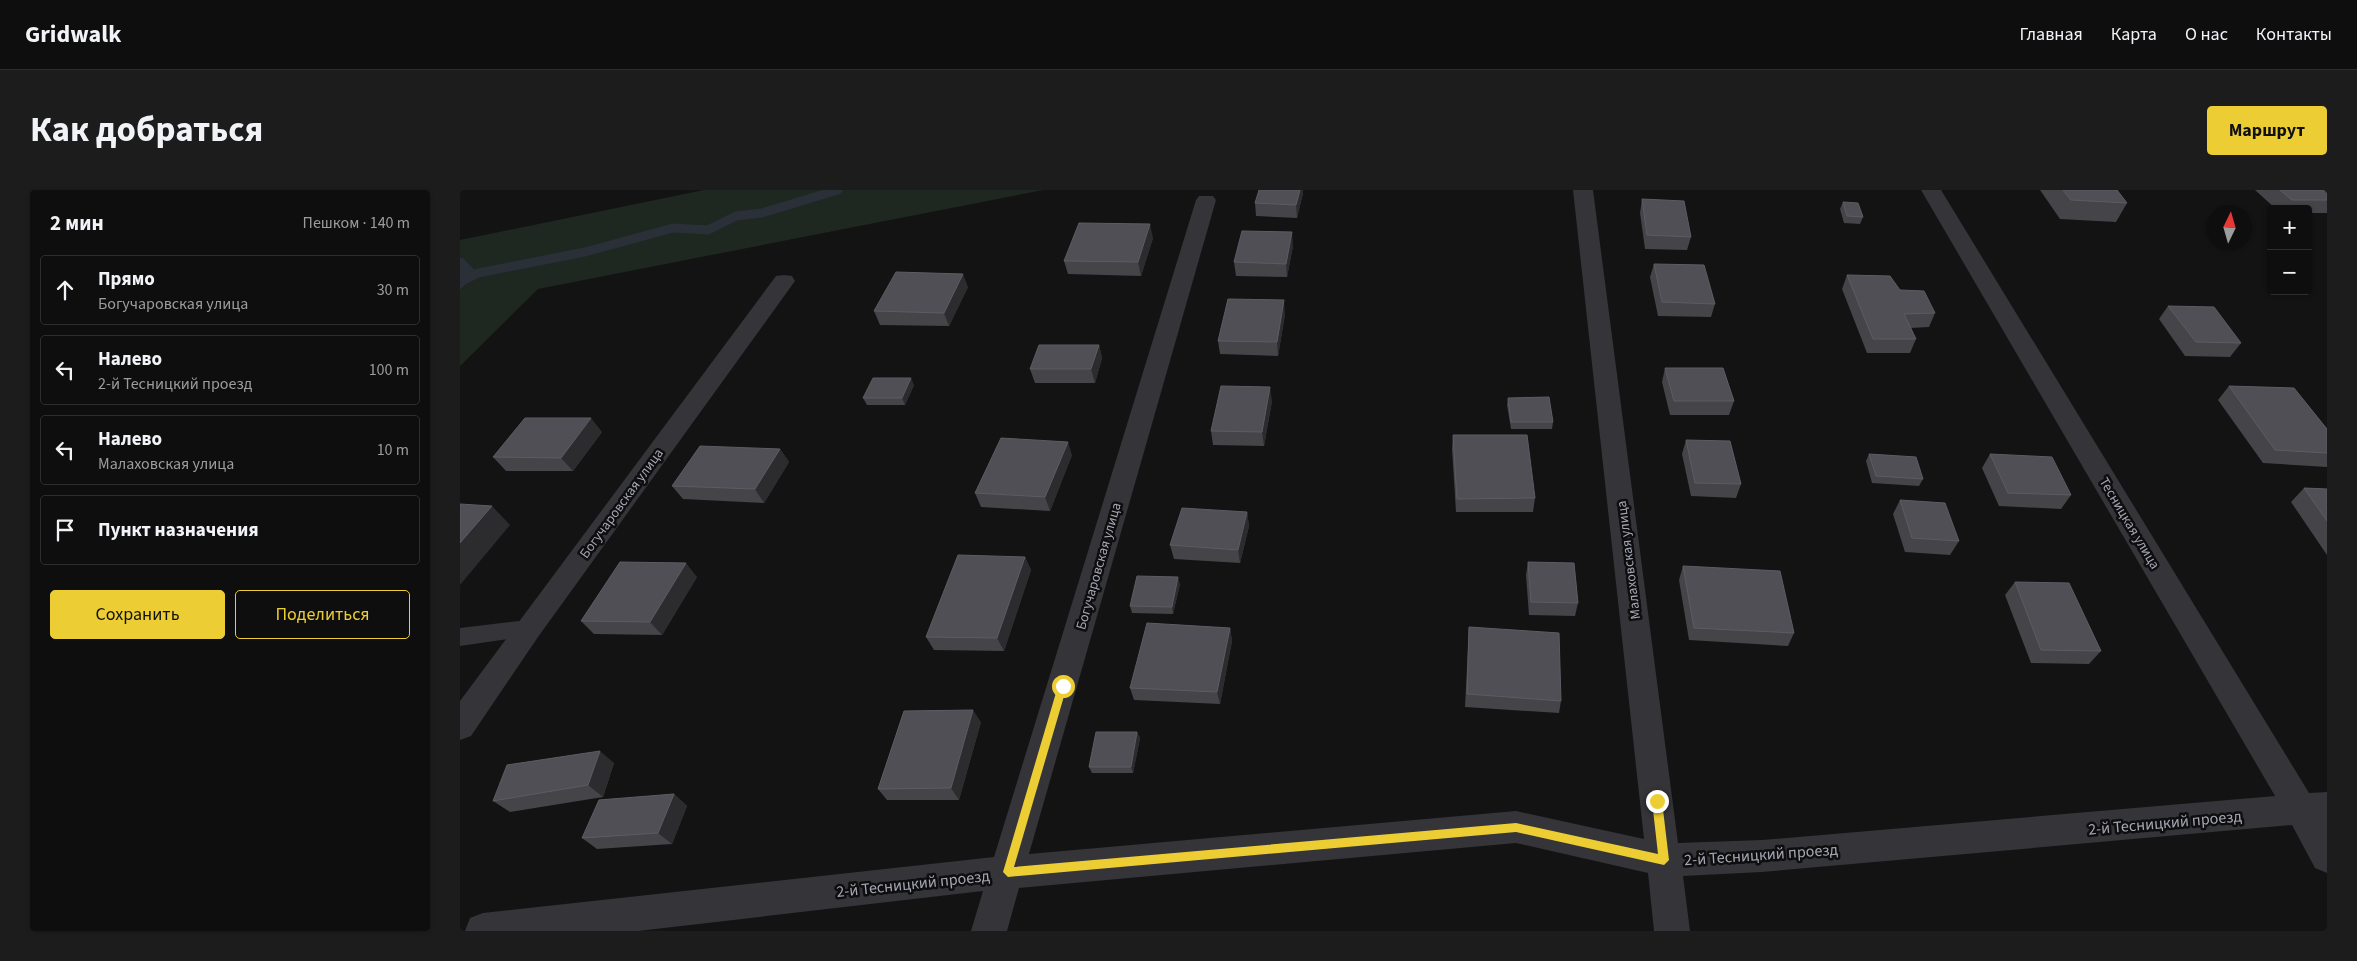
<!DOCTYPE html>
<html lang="ru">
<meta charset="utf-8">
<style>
:root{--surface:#0e0e0f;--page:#1c1c1d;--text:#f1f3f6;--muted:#9b9c9e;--line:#2e2e2f;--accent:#eccd33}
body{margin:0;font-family:"Source Sans 3",sans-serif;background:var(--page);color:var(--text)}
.controls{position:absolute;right:15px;top:15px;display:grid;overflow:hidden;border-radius:5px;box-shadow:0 1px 4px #0004}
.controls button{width:45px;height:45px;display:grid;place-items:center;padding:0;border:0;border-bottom:1px solid var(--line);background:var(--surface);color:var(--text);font:25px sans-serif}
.compass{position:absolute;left:1747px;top:15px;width:45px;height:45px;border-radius:50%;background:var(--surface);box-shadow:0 1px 4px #0004;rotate:5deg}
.stop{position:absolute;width:15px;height:15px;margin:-11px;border:4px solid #eccd33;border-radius:50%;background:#fff}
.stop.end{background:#eccd33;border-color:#fff;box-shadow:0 1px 5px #0008}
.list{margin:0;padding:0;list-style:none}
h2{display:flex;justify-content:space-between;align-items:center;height:65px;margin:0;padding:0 20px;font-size:21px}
h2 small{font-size:16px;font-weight:400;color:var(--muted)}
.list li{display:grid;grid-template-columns:32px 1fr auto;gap:15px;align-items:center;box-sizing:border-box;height:70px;margin:0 10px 10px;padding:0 10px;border:1px solid var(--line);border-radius:5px}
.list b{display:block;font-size:19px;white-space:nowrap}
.list p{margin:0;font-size:16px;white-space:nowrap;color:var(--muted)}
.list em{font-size:16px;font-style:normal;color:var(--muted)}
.actions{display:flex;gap:10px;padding:15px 20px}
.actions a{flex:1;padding:11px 0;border:1px solid var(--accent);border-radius:5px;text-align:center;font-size:18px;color:var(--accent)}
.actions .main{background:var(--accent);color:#111}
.icon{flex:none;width:28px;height:28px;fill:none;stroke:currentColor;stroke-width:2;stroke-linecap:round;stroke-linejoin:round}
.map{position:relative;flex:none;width:1867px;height:741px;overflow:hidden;border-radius:5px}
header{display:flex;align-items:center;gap:30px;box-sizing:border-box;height:70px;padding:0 25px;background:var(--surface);border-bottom:1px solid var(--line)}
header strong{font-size:24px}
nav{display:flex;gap:28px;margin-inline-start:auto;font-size:18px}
.intro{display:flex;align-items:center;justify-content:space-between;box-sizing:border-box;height:120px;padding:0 30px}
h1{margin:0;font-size:35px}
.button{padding:12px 22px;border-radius:5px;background:var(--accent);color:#111;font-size:18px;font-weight:700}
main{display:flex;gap:30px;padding:0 30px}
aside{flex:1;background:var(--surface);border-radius:5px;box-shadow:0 1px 4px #0004}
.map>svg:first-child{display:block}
</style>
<header>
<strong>Gridwalk</strong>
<nav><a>Главная</a><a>Карта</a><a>О нас</a><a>Контакты</a></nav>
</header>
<div class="intro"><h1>Как добраться</h1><a class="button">Маршрут</a></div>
<main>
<aside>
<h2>2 мин<small>Пешком · 140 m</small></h2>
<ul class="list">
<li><svg class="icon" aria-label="ahead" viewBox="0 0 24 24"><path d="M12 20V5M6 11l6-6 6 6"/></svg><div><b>Прямо</b><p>Богучаровская улица</p></div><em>30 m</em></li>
<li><svg class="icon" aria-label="left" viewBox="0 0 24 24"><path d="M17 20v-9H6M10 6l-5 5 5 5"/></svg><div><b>Налево</b><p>2-й Тесницкий проезд</p></div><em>100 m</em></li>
<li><svg class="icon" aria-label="left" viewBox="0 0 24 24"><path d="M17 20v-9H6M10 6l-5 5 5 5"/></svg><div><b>Налево</b><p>Малаховская улица</p></div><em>10 m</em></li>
<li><svg class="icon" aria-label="arrive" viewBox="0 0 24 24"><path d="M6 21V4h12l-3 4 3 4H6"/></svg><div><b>Пункт назначения</b></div></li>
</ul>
<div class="actions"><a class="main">Сохранить</a><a>Поделиться</a></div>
</aside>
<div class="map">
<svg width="1867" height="741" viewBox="0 0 1867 741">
<rect width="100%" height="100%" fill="#131314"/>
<path fill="#1f2721" d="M244,0H583L78,99L0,176V100L18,83L3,68H0V50Z"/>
<path fill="#2a2f38" d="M0,68H3L18,83L0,100Z"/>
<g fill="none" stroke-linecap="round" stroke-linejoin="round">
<path stroke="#2a2f38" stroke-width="9" d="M0,92L18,83L125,62L213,38L248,40L276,26L302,23L378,0"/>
<path fill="#343439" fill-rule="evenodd" d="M68,430L75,433L79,439L75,445L0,456V438Z"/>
<path fill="#343439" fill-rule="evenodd" d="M1113,0H1133L1218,653L1302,650L1815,606L1461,0H1481L1849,603L1867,602V683L1855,678L1832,635L1302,682L1223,686L1230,741H1194L1188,683L1056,653L559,698L547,741H511L523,701L178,741H5L10,728L23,723L534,667L736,10L739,6H753L756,10L569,664L1056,621L1184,649Z
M324,85L332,86L335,91L78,447L11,546L0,550V511L316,86Z"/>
</g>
<path fill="#444449" d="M1580,0H1603L1667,13L1656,32L1600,29Z
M1795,0H1867V23H1848V19H1816Z
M843,3L837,28L796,26L795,13Z
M1182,9L1231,47L1227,60L1185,59L1180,23Z
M1383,12L1403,27L1400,34L1384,33L1380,19Z
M693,48L681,86L608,84L604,71Z
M833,56L827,87L776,86L774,72Z
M1194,74L1255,114L1251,127L1198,126L1190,87Z
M1387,85L1440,100L1475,123L1469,137L1451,138L1456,149L1450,163H1407L1382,99Z
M508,97L489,136L420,135L414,121Z
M1708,116L1781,153L1770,167L1725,166L1699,129Z
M825,124L818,166L760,164L758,151Z
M639,155L642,168L635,193H575L570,179Z
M1205,178L1274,211L1269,225H1210L1202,192Z
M454,195L445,215H407L403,208Z
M1769,196L1867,239V277L1803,273L1758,210Z
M1048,208L1093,232L1092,239H1051L1047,215Z
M812,211L804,256L753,255L751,241Z
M142,242L113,281H46L33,267Z
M993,245L1075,308L1073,322H996L992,259Z
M1226,250L1281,294L1276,308L1231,306L1222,264Z
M320,259L329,272L304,313L223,309L212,296Z
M1409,264L1463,289L1459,296L1412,293L1406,271Z
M1530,264L1611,305L1601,319L1539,316L1522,278Z
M612,265L590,321L521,317L515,303Z
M1844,298L1867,299V365L1831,312Z
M1440,310L1499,351L1490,365L1445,362L1433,324Z
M787,322L789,336L780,373L714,369L710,355Z
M565,367L571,380L544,461L474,460L466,447Z
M1068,372L1118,413L1115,426L1069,425L1066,385Z
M1223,376L1334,443L1328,456L1229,450L1219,390Z
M237,387L202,445L134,444L121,431Z
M1555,392L1641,461L1629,474L1571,473L1545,405Z
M720,394L713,424L672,423L670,416Z
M1009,437L1101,511L1099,523L1005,517Z
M770,438L772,451L760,514L674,510L670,498Z
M521,532L499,610H427L418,599Z
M677,542L680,548L673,583H632L629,577Z
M154,573L143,607L50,622L33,611Z
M214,604L227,616L212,654L137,659L122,648Z"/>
<path fill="#2c2c2f" d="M840,0H843V3L837,28L836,15Z
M690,34L693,48L681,86L678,72Z
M832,42L833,56L827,87L826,74Z
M503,84L508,97L489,136L484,123Z
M824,110L825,124L818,166L817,152Z
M639,155L642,168L635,193L631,179Z
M451,188L454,195L445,215L442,208Z
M810,197L812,211L804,256L802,242Z
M131,228L142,242L113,281L101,268Z
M608,252L612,265L590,321L585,307Z
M320,259L329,272L304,313L295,299Z
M32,316L50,335L0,395V353Z
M787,322L789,336L780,373L778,360Z
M565,367L571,380L544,461L537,448Z
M226,373L237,387L202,445L190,432Z
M718,387L720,394L713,424L712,417Z
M770,438L772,451L760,514L757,502Z
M513,520L521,532L499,610L491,598Z
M677,542L680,548L673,583L671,577Z
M140,561L154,573L143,607L128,595Z
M214,604L227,616L212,654L198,643Z"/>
<path fill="#4f4f55" stroke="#5c5d64" d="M799,0H840L836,15L795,13Z
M1603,0H1657L1667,13L1611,10Z
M1820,0H1867V10H1832Z
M1182,9L1224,11L1231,47L1187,45Z
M1383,12L1398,13L1403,27L1387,26Z
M619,33L690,34L678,72L604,71Z
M782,41L832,42L826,74L774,72Z
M1194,74L1244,75L1255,114L1202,112Z
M436,82L503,84L484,123L414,121Z
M1387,85L1430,86L1440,100L1464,101L1475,123L1444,124L1456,149H1413Z
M768,109L824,110L817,152L758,151Z
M1708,116L1754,117L1781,153L1736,152Z
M579,155H639L631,179H570Z
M1205,178H1263L1274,211H1214Z
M413,188H451L442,208H403Z
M761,196L810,197L802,242L751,241Z
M1769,196L1834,198L1867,239V263L1815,260Z
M1089,207L1093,232H1051L1048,208Z
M65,228H131L101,268L33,267Z
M993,245H1067L1075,308L997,309Z
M541,248L608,252L585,307L515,303Z
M1226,250L1270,251L1281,294L1235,293Z
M240,256L320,259L295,299L212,296Z
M1409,264L1456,267L1463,289L1416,286Z
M1530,264L1592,267L1611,305L1548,303Z
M1844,298L1867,299V331Z
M1440,310L1485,313L1499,351L1452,348Z
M0,314L32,316L0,353Z
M722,318L787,322L778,360L710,355Z
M498,365L565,367L537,448L466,447Z
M160,372L226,373L190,432L121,431Z
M1068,372L1114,373L1118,413L1071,412Z
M1223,376L1320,381L1334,443L1234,438Z
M677,386L718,387L712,417L670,416Z
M1555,392L1609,393L1641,461L1581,460Z
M687,433L770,438L757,502L670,498Z
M1009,437L1099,443L1101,511L1007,504Z
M513,520L491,598L418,599L444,521Z
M636,542H677L671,577H629Z
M140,561L128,595L33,611L47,575Z
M214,604L198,643L122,648L139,610Z"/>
<path fill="#eccd33" d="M603,492L607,496L554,677L1056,633L1198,664L1192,611L1197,607L1202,611L1209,670L1204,675L1056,642L548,687L543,682L598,496Z"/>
<g text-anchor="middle" stroke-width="5" stroke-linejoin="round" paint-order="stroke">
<g font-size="14" fill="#a5a7b5" stroke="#0e0e0f">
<text transform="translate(161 313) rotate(-54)" y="5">Богучаровская улица</text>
<text transform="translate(1670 333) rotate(59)" y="5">Тесницкая улица</text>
<text transform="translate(1168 370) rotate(-97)" y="5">Малаховская улица</text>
<text transform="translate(638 376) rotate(-74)" y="5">Богучаровская улица</text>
</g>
<g font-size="16" fill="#a5a7b5" stroke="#0e0e0f">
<text transform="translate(1705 632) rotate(-5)" y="6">2-й Тесницкий проезд</text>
<text transform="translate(1301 664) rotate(-4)" y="6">2-й Тесницкий проезд</text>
<text transform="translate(453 693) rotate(-6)" y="6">2-й Тесницкий проезд</text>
</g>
</g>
</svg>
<div class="controls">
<button>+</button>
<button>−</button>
</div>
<svg class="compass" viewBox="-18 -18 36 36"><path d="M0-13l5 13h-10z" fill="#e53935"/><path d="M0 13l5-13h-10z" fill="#9b9c9e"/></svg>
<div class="stop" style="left:603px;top:496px"></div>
<div class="stop end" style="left:1197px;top:611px"></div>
</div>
</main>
